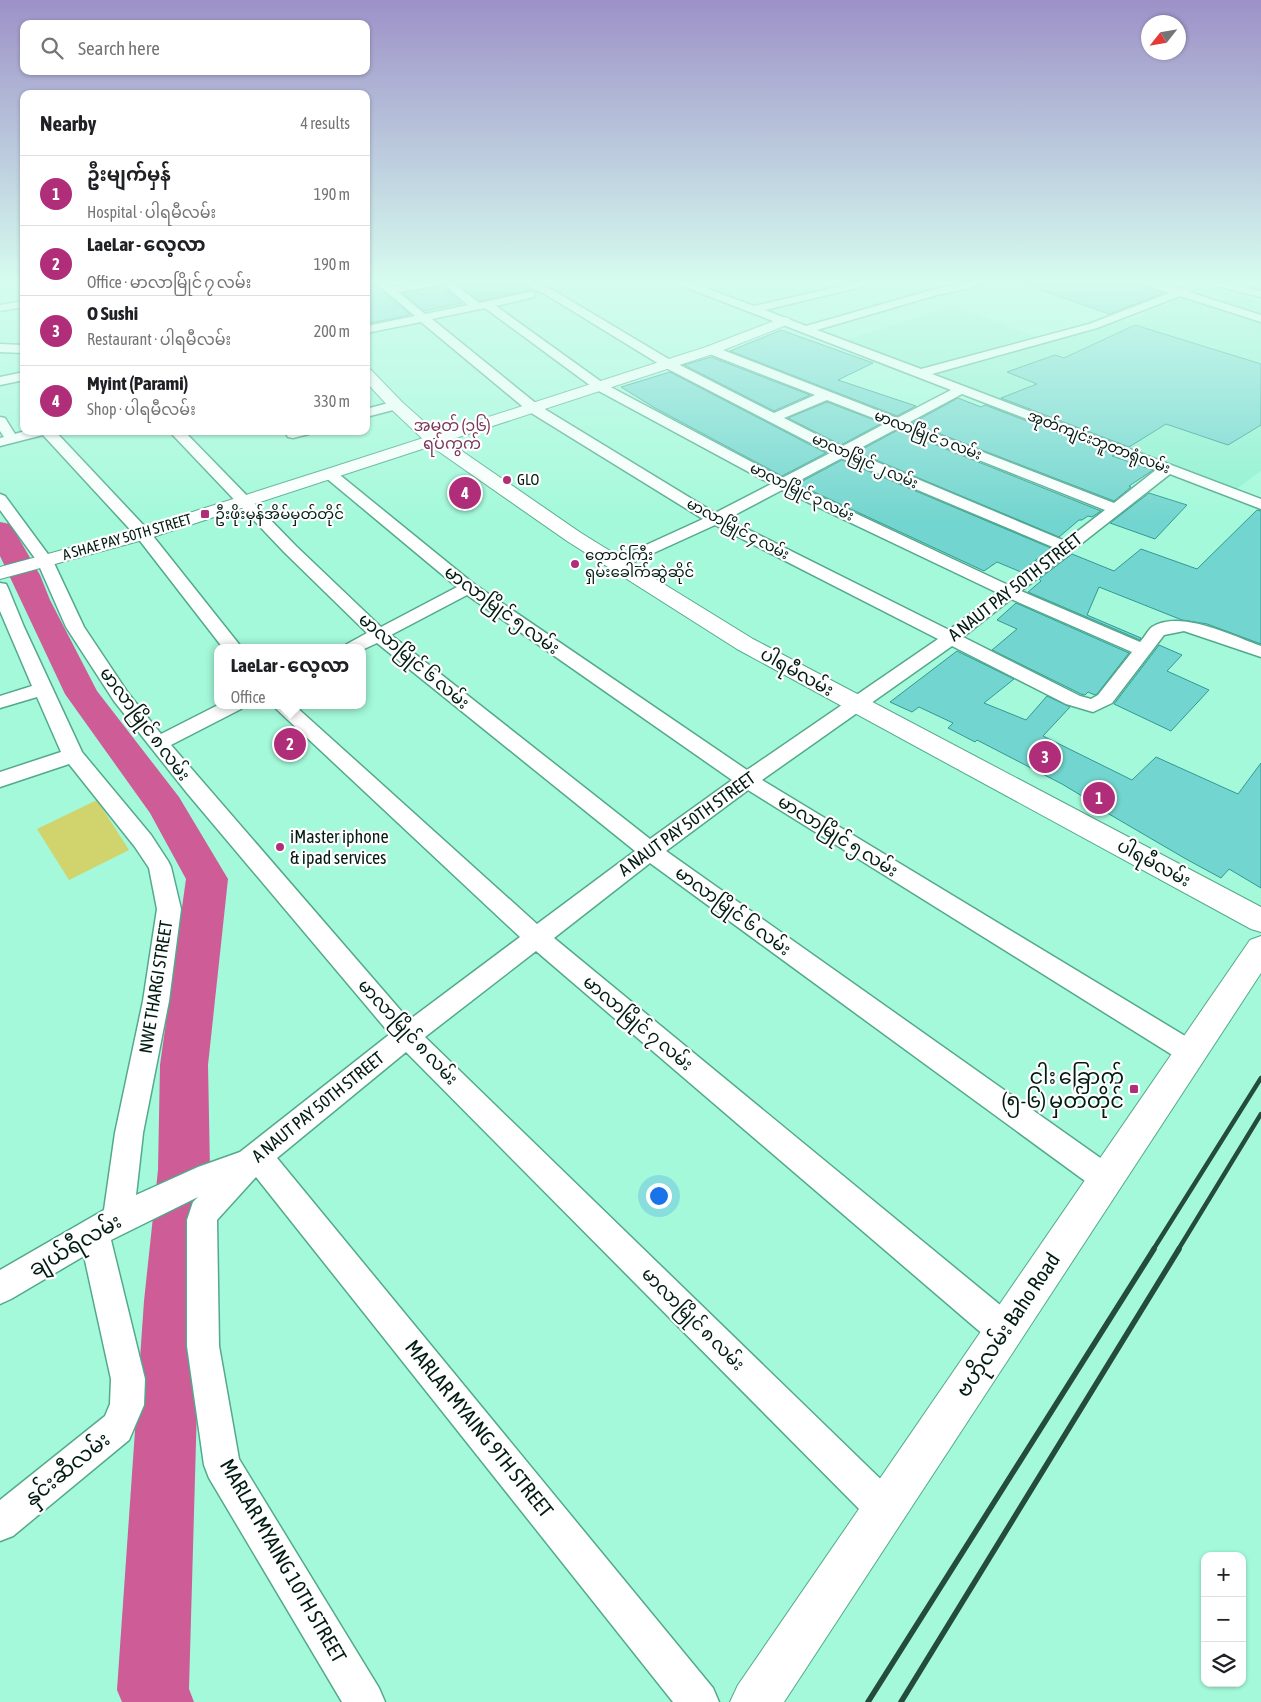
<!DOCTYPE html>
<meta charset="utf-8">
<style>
:root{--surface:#fff;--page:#f2f2f2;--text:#202124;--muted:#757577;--line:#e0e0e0;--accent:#b02e79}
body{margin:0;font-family:"Asap Condensed","Noto Sans Myanmar",sans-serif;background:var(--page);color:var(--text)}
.controls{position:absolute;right:15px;bottom:15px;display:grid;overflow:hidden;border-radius:10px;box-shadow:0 1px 4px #0004}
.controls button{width:45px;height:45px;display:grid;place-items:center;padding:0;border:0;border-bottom:1px solid var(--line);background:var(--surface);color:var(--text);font:25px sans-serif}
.compass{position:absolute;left:1141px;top:15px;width:45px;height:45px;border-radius:50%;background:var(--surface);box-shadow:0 1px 4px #0004;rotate:239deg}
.you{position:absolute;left:658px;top:1195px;width:18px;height:18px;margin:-12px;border:4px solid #fff;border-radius:50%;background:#1a73e8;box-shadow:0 0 0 8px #1a73e833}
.badge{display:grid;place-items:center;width:32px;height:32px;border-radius:50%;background:var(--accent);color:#fff;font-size:16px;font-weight:700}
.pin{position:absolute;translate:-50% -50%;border:2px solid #fff;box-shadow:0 1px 5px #0006}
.popup{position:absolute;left:214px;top:644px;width:152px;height:65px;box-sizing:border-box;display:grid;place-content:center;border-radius:10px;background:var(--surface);filter:drop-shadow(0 1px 4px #0005);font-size:16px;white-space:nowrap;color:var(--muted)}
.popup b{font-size:19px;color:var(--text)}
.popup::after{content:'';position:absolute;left:50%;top:100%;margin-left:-10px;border:10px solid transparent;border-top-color:var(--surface)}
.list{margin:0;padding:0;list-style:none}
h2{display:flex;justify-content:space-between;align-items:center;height:65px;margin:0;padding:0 20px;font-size:21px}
h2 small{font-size:16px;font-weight:400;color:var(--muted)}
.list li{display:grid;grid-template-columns:32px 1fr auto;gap:15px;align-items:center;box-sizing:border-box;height:70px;padding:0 20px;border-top:1px solid var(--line)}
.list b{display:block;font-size:19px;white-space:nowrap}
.list p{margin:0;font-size:16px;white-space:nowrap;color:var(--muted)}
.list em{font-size:16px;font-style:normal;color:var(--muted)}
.icon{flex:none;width:28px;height:28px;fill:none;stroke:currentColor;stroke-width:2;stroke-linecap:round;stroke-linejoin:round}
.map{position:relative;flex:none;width:1261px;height:1702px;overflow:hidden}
.search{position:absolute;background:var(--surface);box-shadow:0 1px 4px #0004;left:20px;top:20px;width:350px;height:55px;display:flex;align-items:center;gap:12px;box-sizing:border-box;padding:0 18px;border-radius:10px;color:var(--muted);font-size:19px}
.panel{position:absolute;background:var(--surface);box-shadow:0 1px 4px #0004;left:20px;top:90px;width:350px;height:345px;border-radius:10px}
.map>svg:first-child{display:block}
</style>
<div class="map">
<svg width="1261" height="1702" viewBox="0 0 1261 1702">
<rect width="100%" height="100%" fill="#a4f9db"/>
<path fill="#90f1d0" d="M1243,296L1261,302V315L1221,301Z
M1184,297L1261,321V364L1172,336L1261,365V471L1235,490L934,375L1122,320L1127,322Z
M952,306L1037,337L922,368L843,341Z"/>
<path fill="#d1d36c" d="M97,800L129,850L69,880L37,829Z"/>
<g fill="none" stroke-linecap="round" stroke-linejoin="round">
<path fill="#cd5c97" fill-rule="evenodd" d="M0,522L10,524L14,530L40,575L50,600L97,691L179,797L228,879L208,1065L210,1170L200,1301L189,1689L194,1702H122L117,1690L144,1301L158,1170L160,1065L186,879L150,813L65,694L0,556Z"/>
</g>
<path fill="#73d5cf" stroke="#319993" d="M366,283H374L410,314H407L409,315L366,324Z
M455,283H523L525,287L538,293L530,290L479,301Z
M1027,283H1143L1145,287L1164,293L1109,314L1027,285Z
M441,285L462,303L424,311L402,293L435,288Z
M1135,325L1261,364V425L1228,445L1166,424L1129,447L1001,398L1037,384L1007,372L1055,355L1064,358Z
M781,330L873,363L838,380L916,406L897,416L730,351Z
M711,357L810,395L774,411L684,365Z
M670,372L826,453L782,476L655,408L621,387Z
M958,398L981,407L985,405L1115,455L1112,456L1153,470L1129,486L1131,487L1114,501L912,423Z
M827,402L882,423L841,445L788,418Z
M898,430L1101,511L1092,517L1088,516L1082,520H1079L1059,537L857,452Z
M842,460L1051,548L1021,572L997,562L984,571L797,484Z
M1149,493L1187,505L1155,539L1110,523Z
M1257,510L1261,511V644L1207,624L1182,620L1099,587L1087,615L1141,638L1140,640L1028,592L1041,581L1039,579L1072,554L1114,571L1141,549L1197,569Z
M1016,603L1129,653L1097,694L1095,695L1088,692L1085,695L1081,694L992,650L1017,629L997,620Z
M1159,645L1182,655L1167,671L1209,690L1171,731L1114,704Z
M957,651L1014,679L984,703L1026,720L1047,696L1070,707L1043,736L1132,780L1156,757L1238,794L1261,763V888L1229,869L1221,878L1186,859L1085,800L1087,799L1062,784L977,740L975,742L948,728L953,723L919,707L912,712L890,702Z"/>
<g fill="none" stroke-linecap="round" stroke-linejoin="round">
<defs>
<path id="minor" d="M376,283H387L392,287L418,283H440L435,286L398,292L425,314L468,305L442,283H453L479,303L530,292L534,293L535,295L534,297L496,306L603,383L782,478L830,453L664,367L545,294L526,285L525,283H537L553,290L672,361L774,413L815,395L707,353L705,350L707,347H715L897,418L951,390L680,285L679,283H692L754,306L854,283H870L869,285L765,310L806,326L935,289L965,283H983L982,285L937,295L817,330L921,369L1089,324L1169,293L1146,285L1145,283H1159L1179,289L1193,283H1206L1205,285L1189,292L1261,315V322L1180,296L1097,328L932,374L1261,499V509L1170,474L1021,591L1140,642C1144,638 1148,630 1152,627C1180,609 1233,636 1261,646V657L1184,631L1164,635L1112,703L1093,712L1066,704L952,646L762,780L1200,1045L1204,1053L1200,1061L1191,1065L1182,1061L748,790L666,851L1116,1169L1121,1179L1116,1189L1106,1193L1096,1189L650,863L554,938L1016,1318L1020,1330L1016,1342L1004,1346L992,1342L536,951L425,1037L897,1495L902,1508L897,1521L884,1526L871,1521L406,1052L277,1158L713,1688L719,1702H673L256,1177L217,1220L219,1346L239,1459L379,1688L385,1702H342L209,1478L204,1465L187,1346V1220L193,1202L198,1197L111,1240L145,1379L144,1405L129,1440L13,1536L0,1541V1500L105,1416L110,1404L111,1379L84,1256L11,1299L0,1304V1270L104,1210L115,1133L143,1001L157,909L149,868L135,847L69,764L0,787V772L61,752L37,697L0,708V696L32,686L0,611V583L6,584L8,588L24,627L82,752L151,835L168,861L171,867L181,909L169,1001L143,1133L136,1195L198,1167L240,1152L390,1034L187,793L114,701L66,627L37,561L0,510V494L5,496L53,561L84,627L128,693L161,734L218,705H244L241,709L171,745L409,1020L520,937L272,705H294L537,924L635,851L377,643L362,650V648H344L347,644L367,633L284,552L169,431H184L296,546L381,627L457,587L325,477L323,474L325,471H335L474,584L747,770L938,639L715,525L623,567H611L609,564L611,561L703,519L528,411L421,322L366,333V326L415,316ZM485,308L595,389L771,484L715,513L538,405L432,319ZM962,394L1157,469L1114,503L908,423ZM827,400L886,423L841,447L784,418ZM898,428L1105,510L1065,541L853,452ZM842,458L1055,548L1008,585L793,484ZM782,490L998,593L949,630L727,519ZM467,595L732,780L650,839L391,635ZM1011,599L1132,652L1098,695L1091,699L1080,696L963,637Z
M1212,283H1228L1261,291V297L1213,285Z
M24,301V307L0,311V305Z
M0,344L24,345V353L0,352Z
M24,372V380L0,385V377Z
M396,401L401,402L403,405L401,408L366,417V409Z
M0,417L5,418L15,434L25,431H55L149,531L242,648H223L137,537L43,435L0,446V438L4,437L0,431Z
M288,431H311L309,434L293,438L288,437L286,434Z"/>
<path id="tertiary" d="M784,317L789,318L791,321L789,324L716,353L150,538L0,579V567L136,530L324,470L706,347Z"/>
<path id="secondary" d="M1261,936V973L784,1702H730L738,1685L1250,940Z"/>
<path id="primary" d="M366,369L371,370L402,402L440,436L581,533L753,639L1261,907V932L1251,929L737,649L567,541L428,444L390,408L366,382Z"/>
</defs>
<use href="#minor" stroke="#54a98d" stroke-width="3"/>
<use href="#tertiary" stroke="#54a98d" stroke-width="2"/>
<use href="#secondary" stroke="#54a98d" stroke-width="2"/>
<use href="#primary" stroke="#54a98d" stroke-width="2"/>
<use href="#minor" fill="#fff" fill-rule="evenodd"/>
<use href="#tertiary" fill="#fff" fill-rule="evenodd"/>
<use href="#secondary" fill="#fff" fill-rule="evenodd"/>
<use href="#primary" fill="#fff" fill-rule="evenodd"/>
<path stroke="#244b3e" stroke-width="4.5" d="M1153,1250L1261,1078
M1178,1250L1261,1114"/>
<path stroke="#244b3e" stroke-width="5.5" d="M868,1702L1154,1249
M901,1702L1179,1249"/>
</g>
<linearGradient id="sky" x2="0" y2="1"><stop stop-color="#9d91c8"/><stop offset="0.54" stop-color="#d6fcef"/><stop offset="1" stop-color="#d6fcef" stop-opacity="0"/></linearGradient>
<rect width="1261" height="521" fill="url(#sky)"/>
<g fill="#b02e79" stroke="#fff" stroke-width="2">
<circle cx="507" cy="480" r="5"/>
<rect x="200" y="509" width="10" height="10" rx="2.5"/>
<circle cx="575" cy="564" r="5"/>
<circle cx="280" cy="847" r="5"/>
<rect x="1129" y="1084" width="10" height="10" rx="2.5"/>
</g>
<g text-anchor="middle" stroke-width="4.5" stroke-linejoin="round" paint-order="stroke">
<g font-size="15" fill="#021c14" stroke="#fff">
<text transform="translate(928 435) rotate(21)" y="5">မာလာမြိုင် ၁ လမ်း</text>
<text transform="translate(1099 442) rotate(21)" y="5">အုတ်ကျင်းဘူတာရုံလမ်း</text>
<text transform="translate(865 461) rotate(24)" y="5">မာလာမြိုင် ၂ လမ်း</text>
<text transform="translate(802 492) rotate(26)" y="5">မာလာမြိုင် ၃ လမ်း</text>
<text transform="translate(738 529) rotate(28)" y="5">မာလာမြိုင် ၄ လမ်း</text>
<text transform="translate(127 537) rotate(-16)" y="5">A SHAE PAY 50TH STREET</text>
</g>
<g font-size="15" fill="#021c14" stroke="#fff" text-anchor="start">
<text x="517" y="485">GLO</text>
<text x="215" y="519">ဦးဖိုးမှန်အိမ်မှတ်တိုင်</text>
<text x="585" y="560">တောင်ကြီး<tspan x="585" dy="17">ရှမ်းခေါက်ဆွဲဆိုင်</tspan></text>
</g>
<g font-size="16" fill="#793859" stroke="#fff">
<text x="452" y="431">အမှတ် (၁၆)<tspan x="452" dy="18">ရပ်ကွက်</tspan></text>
</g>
<g font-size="18" fill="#021c14" stroke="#fff">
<text transform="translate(1015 587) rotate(-38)" y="6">A NAUT PAY 50TH STREET</text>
<text transform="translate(502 610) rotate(36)" y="6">မာလာမြိုင် ၅ လမ်း</text>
<text transform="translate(414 661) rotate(40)" y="6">မာလာမြိုင် ၆ လမ်း</text>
<text transform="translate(797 672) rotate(29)" y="6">ပါရမီလမ်း</text>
<text transform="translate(145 724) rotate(53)" y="6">မာလာမြိုင် ၈ လမ်း</text>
<text transform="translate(687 824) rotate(-36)" y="6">A NAUT PAY 50TH STREET</text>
<text transform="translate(838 836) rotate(32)" y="6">မာလာမြိုင် ၅ လမ်း</text>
<text transform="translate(1154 863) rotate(28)" y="6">ပါရမီလမ်း</text>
<text transform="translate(733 911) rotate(36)" y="6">မာလာမြိုင် ၆ လမ်း</text>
<text transform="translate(156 987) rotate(-81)" y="6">NWE THARGI STREET</text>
<text transform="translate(638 1023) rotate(40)" y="6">မာလာမြိုင် ၇ လမ်း</text>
<text transform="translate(408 1032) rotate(47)" y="6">မာလာမြိုင် ၈ လမ်း</text>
<text transform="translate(318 1107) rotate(-39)" y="6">A NAUT PAY 50TH STREET</text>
<text transform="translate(693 1319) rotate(45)" y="6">မာလာမြိုင် ၈ လမ်း</text>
</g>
<g font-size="18" fill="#021c14" stroke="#fff" text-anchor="start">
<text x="290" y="843">iMaster iphone<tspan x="290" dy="21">&amp; ipad services</tspan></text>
</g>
<g font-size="21" fill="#021c14" stroke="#fff" text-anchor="end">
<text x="1124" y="1084">ငါး ခြောက်<tspan x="1124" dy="24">(၅-၆) မှတ်တိုင်</tspan></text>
</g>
<g font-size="21" fill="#021c14" stroke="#fff">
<text transform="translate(75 1245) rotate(-30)" y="7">ချယ်ရီလမ်း</text>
<text transform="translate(1008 1325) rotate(-56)" y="7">ဗဟိုလမ်း Baho Road</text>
<text transform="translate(479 1429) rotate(51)" y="7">MARLAR MYAING 9TH STREET</text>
<text transform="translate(67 1469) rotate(-39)" y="7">နှင်းဆီလမ်း</text>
<text transform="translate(283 1561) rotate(60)" y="7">MARLAR MYAING 10TH STREET</text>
</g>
</g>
</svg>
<div class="controls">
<button>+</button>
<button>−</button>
<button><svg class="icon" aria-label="layers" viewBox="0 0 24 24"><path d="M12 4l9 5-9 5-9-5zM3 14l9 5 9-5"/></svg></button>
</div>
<svg class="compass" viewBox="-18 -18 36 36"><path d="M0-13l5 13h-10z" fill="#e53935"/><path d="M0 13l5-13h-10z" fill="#757577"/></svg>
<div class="you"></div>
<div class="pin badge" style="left:1099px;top:798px">1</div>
<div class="pin badge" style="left:290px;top:744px">2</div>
<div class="popup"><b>LaeLar - လေ့လာ</b>Office</div>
<div class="pin badge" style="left:1045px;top:757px">3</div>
<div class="pin badge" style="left:465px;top:493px">4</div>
<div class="search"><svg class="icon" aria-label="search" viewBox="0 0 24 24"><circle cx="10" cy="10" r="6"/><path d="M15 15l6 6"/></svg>Search here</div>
<section class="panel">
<h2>Nearby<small>4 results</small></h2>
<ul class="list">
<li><span class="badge">1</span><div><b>ဦးမျက်မှန်</b><p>Hospital · ပါရမီလမ်း</p></div><em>190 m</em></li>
<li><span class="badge">2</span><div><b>LaeLar - လေ့လာ</b><p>Office · မာလာမြိုင် ၇ လမ်း</p></div><em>190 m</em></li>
<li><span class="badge">3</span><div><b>O Sushi</b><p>Restaurant · ပါရမီလမ်း</p></div><em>200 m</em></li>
<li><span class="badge">4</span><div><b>Myint (Parami)</b><p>Shop · ပါရမီလမ်း</p></div><em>330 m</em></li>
</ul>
</section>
</div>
